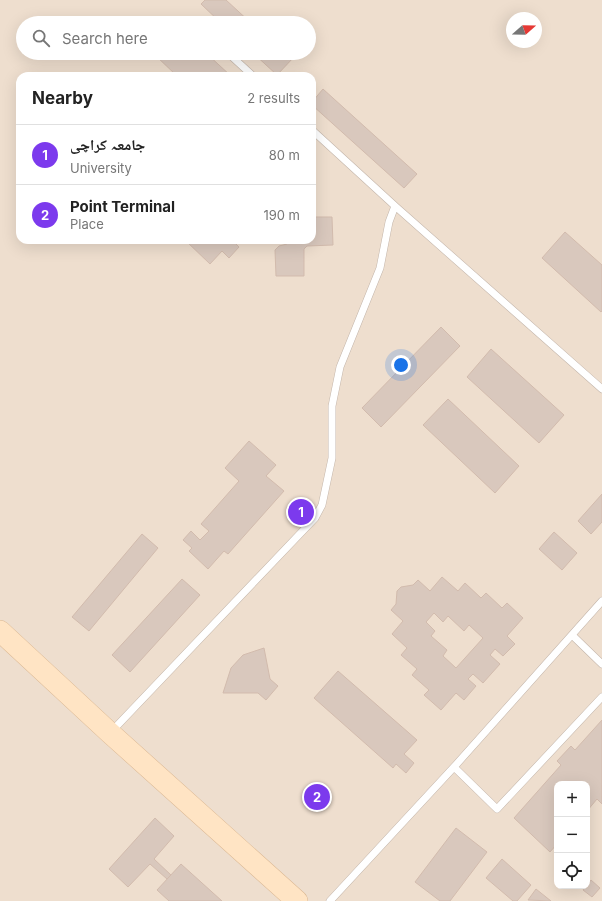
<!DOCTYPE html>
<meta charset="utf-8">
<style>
:root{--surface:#fff;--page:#f2f2f2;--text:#222;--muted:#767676;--line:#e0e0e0;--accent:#7c3aed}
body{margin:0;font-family:Inter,"Noto Naskh Arabic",sans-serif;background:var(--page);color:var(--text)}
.controls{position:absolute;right:12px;bottom:12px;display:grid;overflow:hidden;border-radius:8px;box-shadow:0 4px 16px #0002}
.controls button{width:36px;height:36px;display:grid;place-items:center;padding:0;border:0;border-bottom:1px solid var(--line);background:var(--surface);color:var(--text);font:20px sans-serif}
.compass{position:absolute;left:506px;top:12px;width:36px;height:36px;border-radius:50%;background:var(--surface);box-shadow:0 4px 16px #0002;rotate:70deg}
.you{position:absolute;left:401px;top:365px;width:14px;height:14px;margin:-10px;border:3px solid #fff;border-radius:50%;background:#1a73e8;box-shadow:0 0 0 6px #1a73e833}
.badge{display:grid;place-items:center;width:26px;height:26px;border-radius:50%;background:var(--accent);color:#fff;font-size:13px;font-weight:700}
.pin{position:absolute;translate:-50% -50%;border:2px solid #fff;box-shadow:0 1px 4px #0006}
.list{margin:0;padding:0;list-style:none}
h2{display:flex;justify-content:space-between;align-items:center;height:52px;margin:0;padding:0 16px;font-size:17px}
h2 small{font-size:13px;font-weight:400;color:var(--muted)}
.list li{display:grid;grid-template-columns:26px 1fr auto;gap:12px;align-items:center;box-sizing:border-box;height:60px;padding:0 16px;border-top:1px solid var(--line)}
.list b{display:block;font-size:15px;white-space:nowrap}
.list p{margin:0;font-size:13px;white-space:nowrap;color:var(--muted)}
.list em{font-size:13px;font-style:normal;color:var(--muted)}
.icon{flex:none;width:22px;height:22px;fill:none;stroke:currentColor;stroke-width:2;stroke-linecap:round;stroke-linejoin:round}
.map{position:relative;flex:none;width:602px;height:901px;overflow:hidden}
.search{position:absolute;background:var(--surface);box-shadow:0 4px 16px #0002;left:16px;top:16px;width:300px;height:44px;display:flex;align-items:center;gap:10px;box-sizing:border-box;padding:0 14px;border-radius:22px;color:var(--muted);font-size:15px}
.panel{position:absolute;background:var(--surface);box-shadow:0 4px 16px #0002;left:16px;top:72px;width:300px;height:172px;border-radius:12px}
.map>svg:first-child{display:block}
</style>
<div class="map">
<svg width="602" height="901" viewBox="0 0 602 901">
<rect width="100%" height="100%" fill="#f4ece5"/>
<path fill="#eedece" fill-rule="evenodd" d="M0,0H602V901H0ZM512,18H536V42H512ZM23,23H309V53H23ZM20,76H312V240H20ZM557,784H587V886H557Z"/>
<path fill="#d9c8bd" stroke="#d2bbad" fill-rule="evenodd" d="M205,0H226L251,23H221L201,4Z
M157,53H206L231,76H177L155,55Z
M253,53H283L285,55L287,53H290L294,57L277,75Z
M323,89L417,174L404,188L312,105V102Z
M312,217H332L333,245L307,246L304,249V276H276L275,250L279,246L287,244L288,240H312Z
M565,232L602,265V311L601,312L542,258Z
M185,240H232L239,247L229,258L222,251L210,264Z
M441,327L460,346L381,427L362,408Z
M491,349L564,415L539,443L467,377Z
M448,399L519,466L495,493L423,425Z
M249,441L276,465L266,476L284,491L228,554L224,551L208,569L189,551L192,548L183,540L191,531L200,540L209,531L201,524L239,481L225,468Z
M602,494V522L591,534L578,521Z
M554,532L577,553L562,570L539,549Z
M142,534L158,548L89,631L72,617Z
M442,577L458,591L465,583L481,598L486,593L502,608L507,603L523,618L507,636L515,644L503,656L495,649L490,655L500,664L483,683L473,674L468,679L476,686L464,700L456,693L441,710L424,695L429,690L412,675L417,669L401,655L407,648L392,634L403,621L391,610L396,604L397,591L401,587L413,585L418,580L430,591ZM434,613L443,622L448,616L464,631L469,625L483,638L456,668L443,656L447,650L431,636L435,631L426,622Z
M182,579L200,595L130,672L112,655Z
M264,648L270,679L278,686L266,700L258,693H223L231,668L243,655Z
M338,671L417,740L404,754L414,763L406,773L396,764L393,768L314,698Z
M602,720V804L597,799L587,811V784H557V844L550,852L514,818L561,765L557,761L571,746L575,750Z
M155,818L174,836L154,859L171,875L167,879L150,864L128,887L109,869Z
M456,828L487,852L450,901H440L415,882Z
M502,859L531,885L517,901H513L486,878Z
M181,864L222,901H169L157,890Z
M591,880L600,888L592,897L583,890Z
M536,889L551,901L528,900Z"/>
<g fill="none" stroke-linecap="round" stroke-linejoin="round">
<defs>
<path id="lane" d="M194,22L195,23
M228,53L253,76
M312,130L395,206
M572,635L602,664
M112,731L315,518L322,505L332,458V406L340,367L380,268L389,222L395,206L602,389
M454,767L497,809L602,697
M330,901L454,767L602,601"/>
<path id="secondary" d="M0,631L110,733L297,901"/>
</defs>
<use href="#lane" stroke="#c3b5aa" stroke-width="8"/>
<use href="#secondary" stroke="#dbb893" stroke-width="22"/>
<use href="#lane" stroke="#fff" stroke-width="7"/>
<use href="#secondary" stroke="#ffe4c4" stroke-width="21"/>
</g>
</svg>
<div class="controls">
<button>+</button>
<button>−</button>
<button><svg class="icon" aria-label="locate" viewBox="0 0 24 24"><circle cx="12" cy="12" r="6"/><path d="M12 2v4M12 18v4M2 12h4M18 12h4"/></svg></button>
</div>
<svg class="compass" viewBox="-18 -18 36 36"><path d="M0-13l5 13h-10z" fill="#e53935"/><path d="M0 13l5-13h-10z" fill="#767676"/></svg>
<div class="you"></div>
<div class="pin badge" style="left:301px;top:512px">1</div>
<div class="pin badge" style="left:317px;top:797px">2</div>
<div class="search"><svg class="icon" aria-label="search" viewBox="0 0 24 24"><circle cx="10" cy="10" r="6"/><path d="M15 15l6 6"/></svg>Search here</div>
<section class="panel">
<h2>Nearby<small>2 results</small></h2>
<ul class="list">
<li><span class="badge">1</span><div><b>جامعہ کراچی</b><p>University</p></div><em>80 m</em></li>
<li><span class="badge">2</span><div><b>Point Terminal</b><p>Place</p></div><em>190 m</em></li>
</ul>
</section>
</div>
